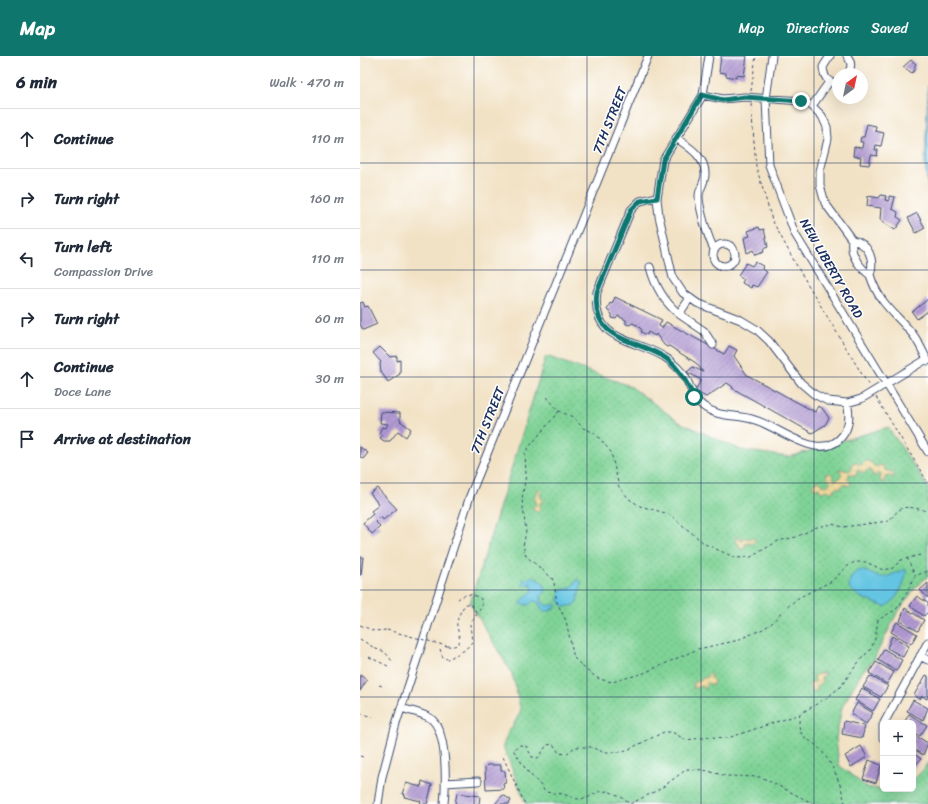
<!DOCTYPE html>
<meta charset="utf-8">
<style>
:root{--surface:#fff;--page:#f2f2f3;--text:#1f2937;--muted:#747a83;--line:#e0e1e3;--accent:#0f766e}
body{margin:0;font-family:Sriracha,sans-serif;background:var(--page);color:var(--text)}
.controls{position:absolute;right:12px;bottom:12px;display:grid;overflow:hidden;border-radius:6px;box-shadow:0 4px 16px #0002}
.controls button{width:36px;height:36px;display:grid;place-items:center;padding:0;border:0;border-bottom:1px solid var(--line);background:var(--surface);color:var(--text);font:20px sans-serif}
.compass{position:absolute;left:472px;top:12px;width:36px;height:36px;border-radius:50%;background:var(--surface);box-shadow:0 4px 16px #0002;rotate:33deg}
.stop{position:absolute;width:12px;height:12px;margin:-9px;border:3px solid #0f766e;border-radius:50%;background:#fff}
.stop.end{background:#0f766e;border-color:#fff;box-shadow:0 1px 4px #0008}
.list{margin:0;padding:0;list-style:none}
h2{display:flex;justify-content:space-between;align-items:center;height:52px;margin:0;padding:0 16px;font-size:17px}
h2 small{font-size:13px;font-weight:400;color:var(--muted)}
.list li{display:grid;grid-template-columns:26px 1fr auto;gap:12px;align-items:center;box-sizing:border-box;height:60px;padding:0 16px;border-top:1px solid var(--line)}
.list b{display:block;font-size:15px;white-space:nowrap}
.list p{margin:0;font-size:13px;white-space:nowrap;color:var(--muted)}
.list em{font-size:13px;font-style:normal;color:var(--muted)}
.icon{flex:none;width:22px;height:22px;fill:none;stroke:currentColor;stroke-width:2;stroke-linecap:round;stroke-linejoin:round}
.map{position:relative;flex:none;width:568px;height:748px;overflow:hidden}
header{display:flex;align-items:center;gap:24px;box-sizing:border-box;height:56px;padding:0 20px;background:var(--accent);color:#fff}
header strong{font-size:19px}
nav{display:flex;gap:22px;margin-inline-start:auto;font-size:14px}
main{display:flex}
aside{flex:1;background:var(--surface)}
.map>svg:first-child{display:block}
</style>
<header>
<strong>Map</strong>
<nav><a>Map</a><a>Directions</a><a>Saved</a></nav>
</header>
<main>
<aside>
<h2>6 min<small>Walk · 470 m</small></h2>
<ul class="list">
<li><svg class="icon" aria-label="ahead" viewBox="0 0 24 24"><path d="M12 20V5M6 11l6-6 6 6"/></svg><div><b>Continue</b></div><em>110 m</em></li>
<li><svg class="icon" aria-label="right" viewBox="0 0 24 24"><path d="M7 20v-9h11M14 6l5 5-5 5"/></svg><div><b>Turn right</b></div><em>160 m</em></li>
<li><svg class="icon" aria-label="left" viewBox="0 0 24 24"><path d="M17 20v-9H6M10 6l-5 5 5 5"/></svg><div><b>Turn left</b><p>Compassion Drive</p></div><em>110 m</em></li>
<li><svg class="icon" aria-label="right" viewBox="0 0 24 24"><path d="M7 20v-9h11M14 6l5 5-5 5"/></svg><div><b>Turn right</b></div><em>60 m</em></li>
<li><svg class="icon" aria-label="ahead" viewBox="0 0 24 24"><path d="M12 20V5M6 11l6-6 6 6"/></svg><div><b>Continue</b><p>Doce Lane</p></div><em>30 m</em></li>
<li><svg class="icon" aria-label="arrive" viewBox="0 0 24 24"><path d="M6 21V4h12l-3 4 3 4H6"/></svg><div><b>Arrive at destination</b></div></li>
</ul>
</aside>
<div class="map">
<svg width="568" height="748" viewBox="0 0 568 748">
<defs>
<pattern id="grass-dots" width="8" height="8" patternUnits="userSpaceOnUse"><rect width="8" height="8" fill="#7fd396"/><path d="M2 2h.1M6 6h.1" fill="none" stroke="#6db584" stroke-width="1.8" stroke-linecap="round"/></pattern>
<pattern id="sand-dots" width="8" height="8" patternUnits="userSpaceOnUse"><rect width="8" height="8" fill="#eeda9e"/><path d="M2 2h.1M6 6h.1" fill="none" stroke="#ccbb8a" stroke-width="1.8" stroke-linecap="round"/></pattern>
<pattern id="building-hatch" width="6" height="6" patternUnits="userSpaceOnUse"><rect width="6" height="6" fill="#b199d2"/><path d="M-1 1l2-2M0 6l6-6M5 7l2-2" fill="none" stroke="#8f7dae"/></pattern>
</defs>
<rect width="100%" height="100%" fill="#fff"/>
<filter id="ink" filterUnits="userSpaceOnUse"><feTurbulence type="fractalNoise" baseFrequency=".025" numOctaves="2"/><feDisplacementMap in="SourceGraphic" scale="8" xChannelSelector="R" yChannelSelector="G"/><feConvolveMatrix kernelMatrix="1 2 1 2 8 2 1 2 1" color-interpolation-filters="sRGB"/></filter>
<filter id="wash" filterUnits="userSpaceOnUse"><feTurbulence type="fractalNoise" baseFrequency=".012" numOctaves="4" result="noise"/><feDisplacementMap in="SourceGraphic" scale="16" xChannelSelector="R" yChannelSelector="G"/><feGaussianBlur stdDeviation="0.9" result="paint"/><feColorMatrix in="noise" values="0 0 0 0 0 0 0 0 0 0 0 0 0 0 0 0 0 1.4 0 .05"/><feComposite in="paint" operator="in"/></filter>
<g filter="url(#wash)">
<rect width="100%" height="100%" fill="#f2e2c5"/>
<path fill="url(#grass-dots)" stroke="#4d817a" d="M186,300L270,330L319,366L381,394L429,401L528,371L568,431V520L555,532L536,559L513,605L502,616L482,651L476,682L479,709L506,731L524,734L553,733V724L564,713L568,705V748H166L143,690L149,673L152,672L161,654C157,642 156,630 152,618L110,547Z"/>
<path fill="url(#sand-dots)" stroke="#84847e" d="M506,405L511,406L515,411L523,409L525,414C531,416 533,415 535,421L526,420L523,427L520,425L521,419L518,417L514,421L510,413L503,417L497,413V419L489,418L488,424L491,427L489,430L484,428L479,433L476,431L474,435L470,436L468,434L461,436L459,432H454L452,429L458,424L463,429L467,430L471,426L467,422V418L470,417L474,421L473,423L477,424L482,419L479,413L490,415L492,412V408L495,406L502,409Z
M177,433L182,434L180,439L183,445L180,447V454L178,456L173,454V451L177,448L174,441L178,437Z
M376,480L382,485L384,481H386L387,483L393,482L396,484L391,488L386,487L383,493H380L379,488L376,486Z
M464,616L465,620L461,621L462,627L457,629V635H451L449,628L455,626L454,620Z
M349,618L351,619L350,621L354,625L353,629L348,627L346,629V633L340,630L333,633L334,626L341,625V622H346Z"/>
<path fill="#64c5e2" stroke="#407aa0" d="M568,28V134L565,108Z
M546,513C547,525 536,546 525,551L500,541L489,532L490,524L494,517L502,514L519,521H526Z
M173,520L184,528L186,535L181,540L182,546L187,550L195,548L196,551L191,553V555H183L178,546L173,545L169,549L160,548L167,539L173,535L171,527L164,530L163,524L165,523L167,525L169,522Z
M218,523L221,526C221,530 218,545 215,549L204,551L199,545L200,534L211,532Z"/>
<g id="blocks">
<path fill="url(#building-hatch)" d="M361,0H387L384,20L376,19V22L366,20V17L359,16Z
M551,4L556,8L554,11L556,12L552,17L543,11Z
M507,68L516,70L515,75L524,77L521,90L516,89L515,94H518L517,100L511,99L509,109L500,108L501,101L493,100L494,91L502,92L503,86H500L501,81H504Z
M521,139L526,140L525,144L529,145V140L535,141L532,153L538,156L537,161L542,164L535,174L520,164L521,152L507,150L508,140L519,142Z
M557,157L565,172L556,177L548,162Z
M399,171L400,174L404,173L408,191L403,193L404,196L395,199L393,194L387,197L384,182L390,180L388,175Z
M395,206L403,210L402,213L407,216L397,231L392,229L391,232L382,227L384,223L378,219L386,207L392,210Z
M255,241L302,264L299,270L302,272L306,266L364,298L369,290L377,294L374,300L387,319L455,356L458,350L462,352L469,362L465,369L452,377L372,332L373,331L367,327L346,341L335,335L341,324L327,316L333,311L343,316L336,307L309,290L307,291L304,289L296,278L295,280L288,276L287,279L281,276L282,274L277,269L272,267L270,269L266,268V264L258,260L256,263L252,262V258L247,254L250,247L252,248Z
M568,243V255L557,263L552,256Z
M3,246L5,251L8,250L17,268L3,274L0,268V247Z
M20,291L30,301L37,300V305L40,304V318L28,326L21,316L20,308L21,306L13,297Z
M21,356L40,357V365L51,373L46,381L38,375L30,385H24L20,382L22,379L19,377L22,371L26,372L28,368L20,367Z
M0,391L8,397L3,403L0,401Z
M17,432L37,453L23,464L21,461L16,466L20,471L12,478L3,467L13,458L11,455L19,449L10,437Z
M0,501H3L1,519H0Z
M568,527V542L560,534Z
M557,540L568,547V556L564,560L550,550Z
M545,552L564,564L558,575L540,565Z
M537,566L557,578L551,588L531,576Z
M532,580L549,590L543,601L527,592Z
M524,593L542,604L536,615L518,604Z
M516,606L534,616L527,628L509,617Z
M0,619L7,624L0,635Z
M566,619L568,620V641L567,643L562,640L560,643L554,639Z
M510,620L528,630L521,641L503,631Z
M502,632L520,643L513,655L495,644Z
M553,644L568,652L563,664L547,655Z
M497,647L513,657L506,668L491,658Z
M549,658L567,669L560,680L553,675V667H544Z
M484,665L505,670L502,682L482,678Z
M553,678L568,687L563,699L553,693Z
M501,690L507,701L491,711L485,700Z
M553,697L561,703L553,712Z
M509,704L521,709L516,727L503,723Z
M127,709H141V715H145L146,727H143L144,733L126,734L125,711Z
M62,725L72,729L67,748H60L61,745L44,741L45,738H42L46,727L61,731Z
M97,737L120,740L119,748H95Z
M143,739L151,744L149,748H135Z"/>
</g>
</g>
<g filter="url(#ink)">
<use href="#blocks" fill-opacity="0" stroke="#3b4a6d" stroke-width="1"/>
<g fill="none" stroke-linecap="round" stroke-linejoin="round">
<defs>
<path id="minor" d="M349,0L343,39L303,104L297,143L299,160L313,222L323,237L337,247L381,264L396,273L409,285L441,327L454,338L468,345L487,347L501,343L567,303
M412,0L406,43L409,109L435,178L568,396
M470,0L463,11C464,21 467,27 478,27
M487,0C492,6 492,11 488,18
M343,39L363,43L385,41L441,45L452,50L462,60L467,71L468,83L460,115V129L465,147L492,184C509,187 515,204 510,219C498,210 490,199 492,184
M452,50L469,26
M316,82C329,91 346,101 345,119C345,126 339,133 339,140C339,152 348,182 354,193
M297,141L280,145L271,154L237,236C230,288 279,282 309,304C314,308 320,314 324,319C331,330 332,342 343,350C358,362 377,358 395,364C420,371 461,409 483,379C490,369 490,358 487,347
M353 199a11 11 0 1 1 22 0a11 11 0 1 1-22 0Z
M290,211C295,230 303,245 319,258L330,242
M510,219C519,247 532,254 550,275C558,283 562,295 568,305
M319,258L344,275L353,289
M560,600L568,604
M41,652C51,655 62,657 70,662C88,674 86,728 84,748
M524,667L568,586
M523,682V669
M85,727L118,725
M18,748L22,721L36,668L110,440L288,0"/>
</defs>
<use href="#minor" stroke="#3b4a6d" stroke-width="9"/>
<path stroke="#3b4a6d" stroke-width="1" stroke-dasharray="3 3" stroke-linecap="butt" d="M391,35L396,0
M391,48L396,110L412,164L438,212L509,330
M187,341L199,355L213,361L223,372L235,377L251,396L259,431L269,443L280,450L309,458L345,488L376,502L391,501L418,485L436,481L457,471L472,468L483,471L529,465C543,446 547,451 568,455
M516,341L568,427
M199,355L169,391L165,397L166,418L162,443L166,476L163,490L166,500L192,522L194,527L197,546L206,565L214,602L226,614L239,623L252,626L284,617L338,593L375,585L401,574L411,568L425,553L438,542L472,525L489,509L495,506H506L523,514L533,512L541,504L560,499
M547,502L555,519
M0,569L14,575L27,574
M0,583L16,593L25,596L32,605
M87,590C105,592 99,580 97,571C96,564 101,553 106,548H111L117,558
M80,593L83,602L88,603L105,594L112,586L110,568L122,550L121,543C113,537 106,537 98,543
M9,601L30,611
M19,629L22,630
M0,657L12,661
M440,658C435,686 450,679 463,697C474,710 482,731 485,748
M0,700L3,701
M143,701L165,748
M454,748L401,721L366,720L344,714L327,713L300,733L270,748L260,740L248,735L238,736L227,742L217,743L203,738L185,736C180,727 174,723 168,716C162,709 159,701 153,694L159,689L166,690L172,701L178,702L187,689L193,688L199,697L206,698L215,691H231L243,696H260L269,693L304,676H312L326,684L350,681L368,682L440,658L468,641L481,630L501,603L511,593L515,583L518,564L535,554L540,549L555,520L568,515"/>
<use href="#minor" stroke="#fff" stroke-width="7"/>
<path stroke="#3b4a6d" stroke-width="1" stroke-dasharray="3 3" stroke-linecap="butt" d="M27,574L87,590"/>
</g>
</g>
<g fill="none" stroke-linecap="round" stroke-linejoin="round" filter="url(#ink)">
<path stroke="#0f766e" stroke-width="5" d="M334,341C326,326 321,314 307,303C278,282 230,287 237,236L271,154L280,145L297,142L303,104L342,39L363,44L385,41L441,45"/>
</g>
<path fill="none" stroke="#1b2f5e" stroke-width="1" stroke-opacity="0.55" d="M114,0V748M227,0V748M341,0V748M454,0V748M0,107H568M0,214H568M0,321H568M0,427H568M0,534H568M0,641H568"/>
<g text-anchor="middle" stroke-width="3" stroke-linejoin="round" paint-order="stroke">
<g font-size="13" fill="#1b2f5e" stroke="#fff">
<text transform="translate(249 64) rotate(-68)" y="5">7TH STREET</text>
<text transform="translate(472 212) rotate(60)" y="5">NEW LIBERTY ROAD</text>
<text transform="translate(127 364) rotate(-68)" y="5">7TH STREET</text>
</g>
</g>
</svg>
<div class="controls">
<button>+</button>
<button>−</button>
</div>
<svg class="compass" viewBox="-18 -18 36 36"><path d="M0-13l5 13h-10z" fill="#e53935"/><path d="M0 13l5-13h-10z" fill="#747a83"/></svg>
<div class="stop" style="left:334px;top:341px"></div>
<div class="stop end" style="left:441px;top:45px"></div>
</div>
</main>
